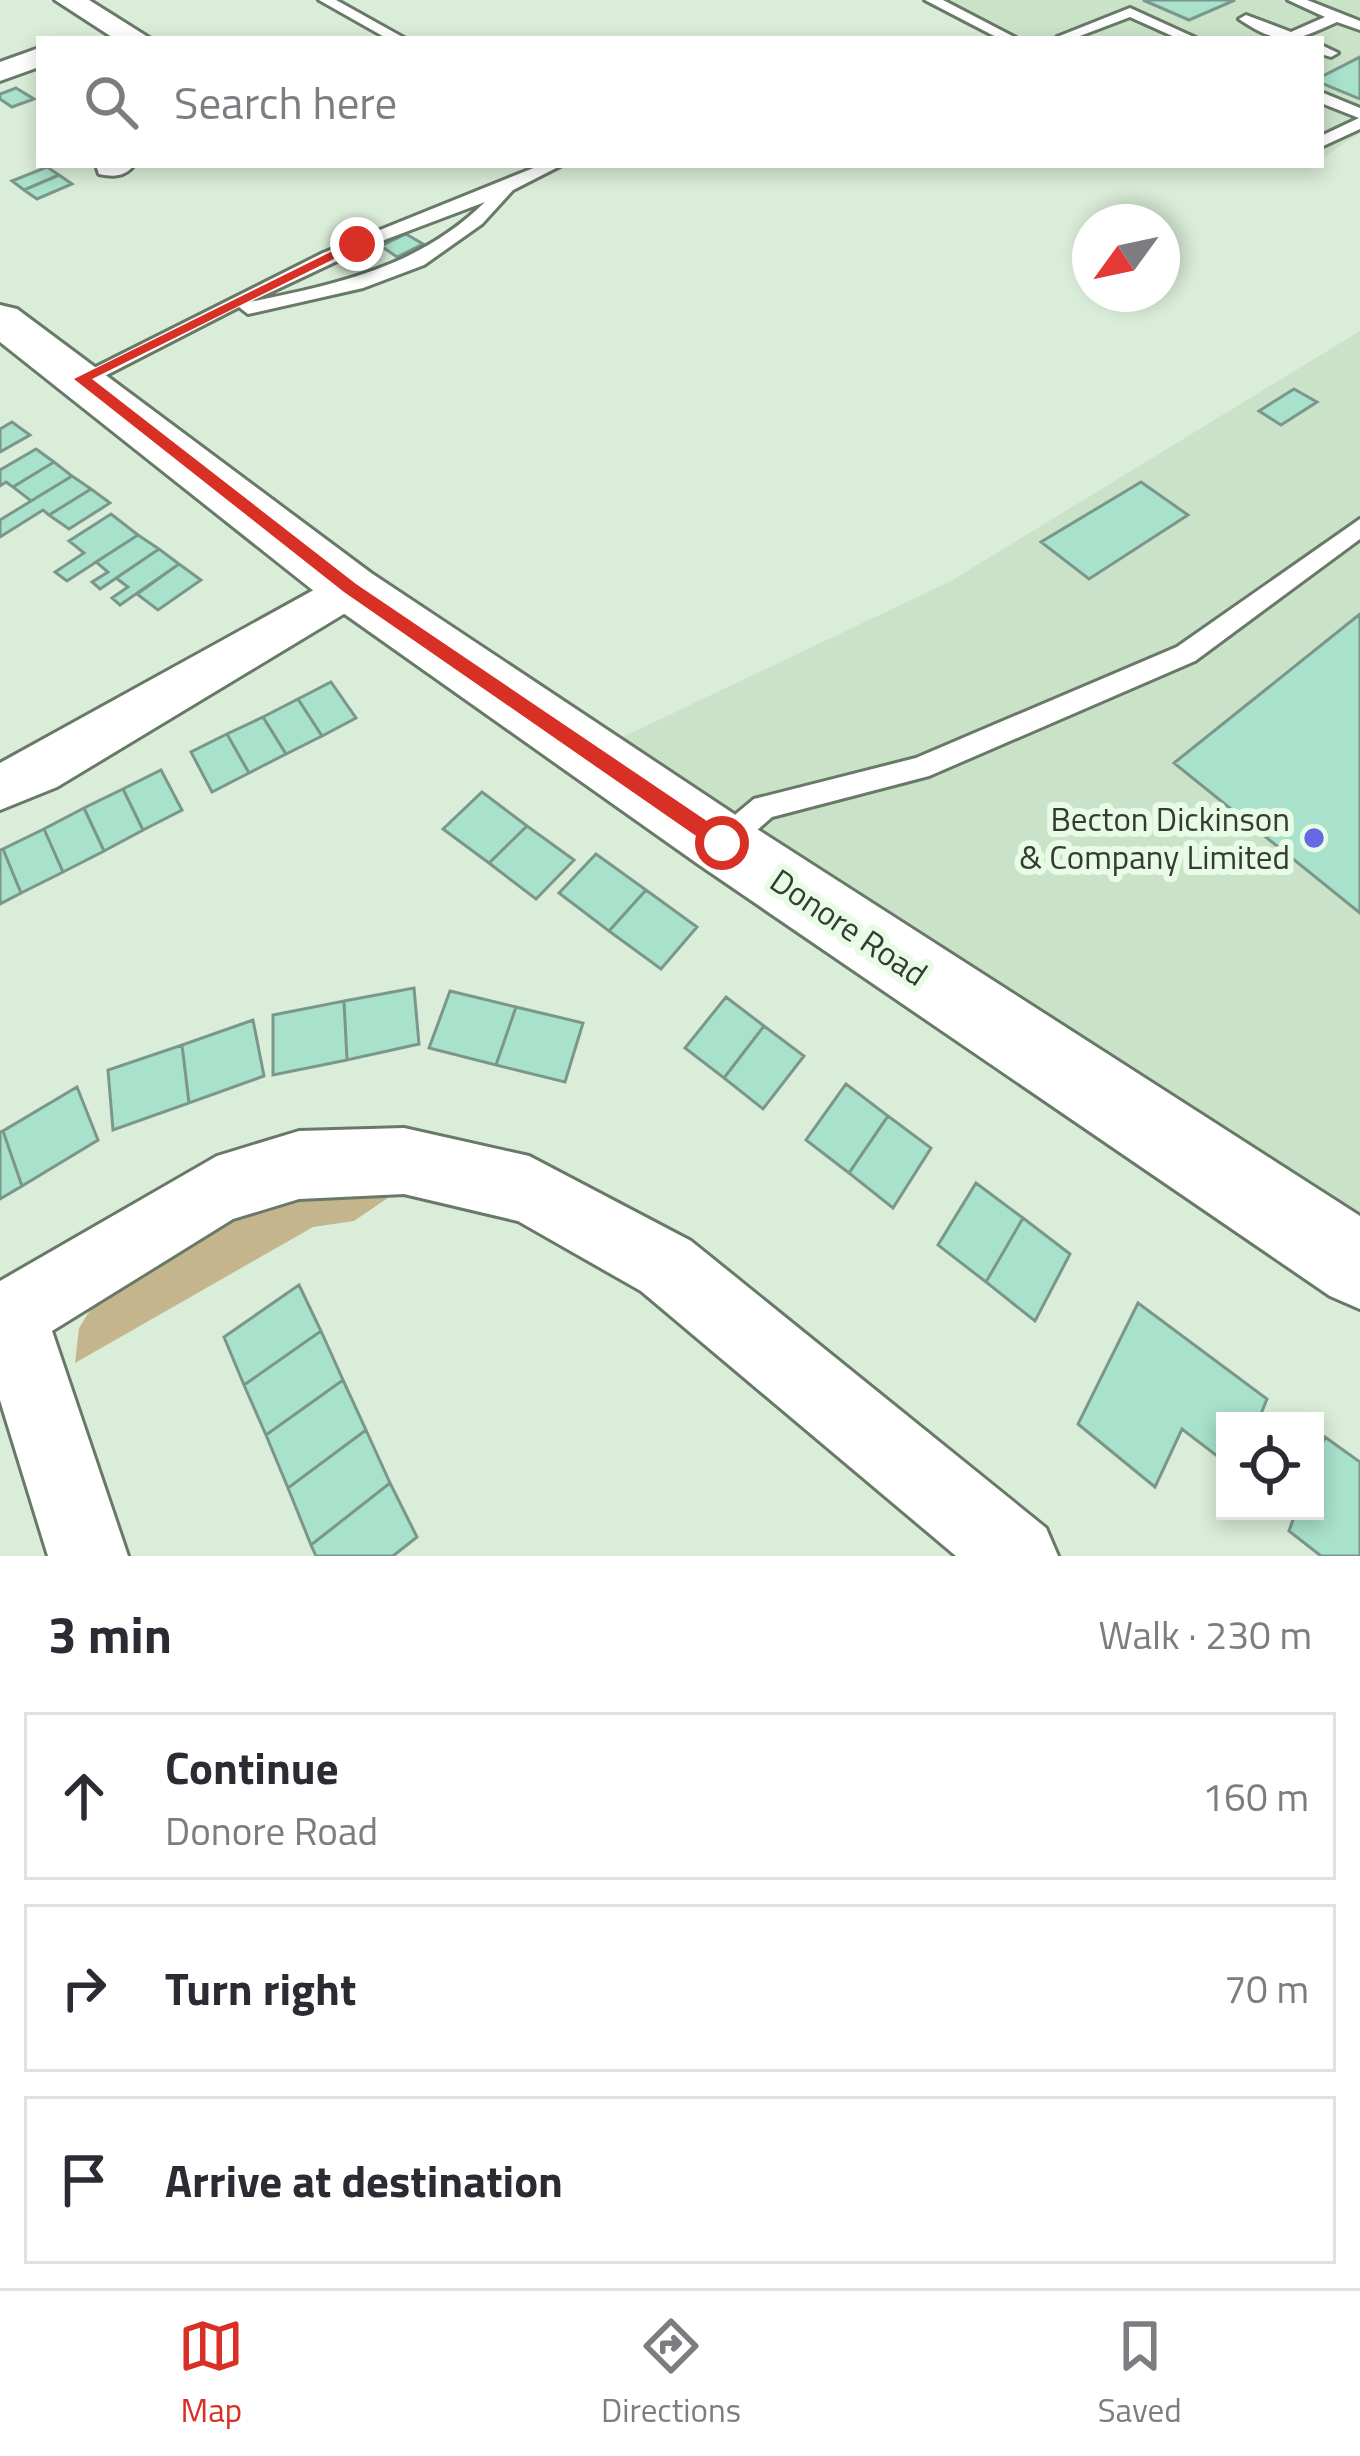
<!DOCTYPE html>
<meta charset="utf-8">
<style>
:root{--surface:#fff;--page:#f7f7f7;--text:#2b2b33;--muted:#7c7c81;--line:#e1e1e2;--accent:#d93025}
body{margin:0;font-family:"Titillium Web",sans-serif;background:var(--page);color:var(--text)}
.controls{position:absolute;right:36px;bottom:36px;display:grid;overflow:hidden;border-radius:0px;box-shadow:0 6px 18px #0003}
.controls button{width:108px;height:108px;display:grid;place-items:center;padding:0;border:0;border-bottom:3px solid var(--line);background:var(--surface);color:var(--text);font:60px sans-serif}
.compass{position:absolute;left:1072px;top:204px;width:108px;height:108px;border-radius:50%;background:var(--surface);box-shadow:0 6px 18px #0003;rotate:237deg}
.stop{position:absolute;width:36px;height:36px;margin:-27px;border:9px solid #d93025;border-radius:50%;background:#fff}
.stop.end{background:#d93025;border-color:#fff;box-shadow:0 3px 12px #0008}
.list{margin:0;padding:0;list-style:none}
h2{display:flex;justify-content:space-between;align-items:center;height:156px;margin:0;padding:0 48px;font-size:51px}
h2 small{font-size:39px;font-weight:400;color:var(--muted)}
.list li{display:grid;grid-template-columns:78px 1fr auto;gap:36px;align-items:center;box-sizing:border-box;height:168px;margin:0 24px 24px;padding:0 24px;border:3px solid var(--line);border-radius:0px}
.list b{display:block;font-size:45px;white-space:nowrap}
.list p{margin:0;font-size:39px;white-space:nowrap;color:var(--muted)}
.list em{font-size:39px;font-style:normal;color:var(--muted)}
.icon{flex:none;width:66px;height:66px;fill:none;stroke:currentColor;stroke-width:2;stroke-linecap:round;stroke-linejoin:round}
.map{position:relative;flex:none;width:1360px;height:1556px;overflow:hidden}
.search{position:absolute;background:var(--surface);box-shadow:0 6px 18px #0003;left:36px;right:36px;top:36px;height:132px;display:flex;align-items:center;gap:30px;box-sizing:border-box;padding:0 42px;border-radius:0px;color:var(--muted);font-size:45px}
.sheet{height:732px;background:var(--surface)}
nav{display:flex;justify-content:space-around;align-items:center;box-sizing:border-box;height:168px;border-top:3px solid var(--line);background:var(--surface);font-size:33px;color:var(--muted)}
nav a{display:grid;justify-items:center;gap:6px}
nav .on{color:var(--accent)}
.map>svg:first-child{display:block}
</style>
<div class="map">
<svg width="1360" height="1556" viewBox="0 0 1360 1556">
<rect width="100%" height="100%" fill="#daedd8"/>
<path fill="#cae3c8" d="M948,0H1360V133L1321,159V39H1028Z
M1360,331V1226L589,753L951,581Z"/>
<path fill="#c4b58d" d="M326,1191H398L354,1221L313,1227L75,1363L79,1328L94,1304L232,1218Z"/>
<path fill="#a8e1cc" stroke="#7b978c" stroke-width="3" d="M1143,0H1235L1189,20Z
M1360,57V99L1321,83V77Z
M16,88L34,99L12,107L0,99V94Z
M47,167L59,175L24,190L12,181Z
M59,175L72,184L37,199L24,190Z
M406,234L423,244L397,257L381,246Z
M1294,389L1317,402L1281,425L1259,411Z
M12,422L30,435L0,452V429Z
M36,449L54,462L13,487L6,482L0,486V470Z
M54,462L72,476L31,501L13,487Z
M72,476L91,489L49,515L43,510L0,537V520Z
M1141,482L1188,515L1089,579L1041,542Z
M91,489L110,503L69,529L49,515Z
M111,514L138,535L67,581L55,572L84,553L69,541Z
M138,535L159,549L100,589L92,582L108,572L96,562Z
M159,549L179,564L120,605L112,598L128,587L116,578Z
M179,564L201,580L158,610L137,594Z
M1360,614V913L1174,763Z
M331,682L356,718L322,736L298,699Z
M298,699L322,736L286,754L263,717Z
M263,717L286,754L249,773L227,734Z
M227,734L249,773L212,792L191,752Z
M161,770L182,810L143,830L123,789Z
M123,789L143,830L104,851L84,808Z
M482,792L527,826L489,863L443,829Z
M84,808L104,851L63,872L44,829Z
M527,826L574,860L536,899L489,863Z
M44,829L63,872L21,893L3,849Z
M3,849L21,893L0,904V850Z
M596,854L646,890L609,931L559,893Z
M646,890L697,927L661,969L609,931Z
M414,988L419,1044L347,1060L344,1001Z
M450,991L516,1007L496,1065L429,1048Z
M726,997L764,1026L724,1078L685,1048Z
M344,1001L347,1060L273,1075V1015Z
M516,1007L583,1023L565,1082L496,1065Z
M253,1020L264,1076L189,1103L182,1045Z
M764,1026L804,1056L763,1109L724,1078Z
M182,1045L189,1103L113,1130L108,1070Z
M846,1084L888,1116L849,1173L806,1140Z
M77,1087L98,1140L22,1186L3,1131Z
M888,1116L931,1148L893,1208L849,1173Z
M3,1131L22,1186L0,1199V1132Z
M976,1183L1023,1218L986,1282L938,1245Z
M1023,1218L1070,1254L1035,1321L986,1282Z
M299,1285L321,1331L244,1385L224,1337Z
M1138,1303L1267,1399L1258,1421H1225V1462L1182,1429L1155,1487L1078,1424Z
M321,1331L343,1380L266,1435L244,1385Z
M343,1380L366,1430L288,1488L266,1435Z
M366,1430L390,1483L311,1545L288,1488Z
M1325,1437L1360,1462V1556H1321L1289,1531L1296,1511H1315V1462Z
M390,1483L417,1537L393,1556H316L311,1545Z"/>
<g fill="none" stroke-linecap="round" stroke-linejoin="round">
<defs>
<path id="lane" d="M319,0H336L406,39H388Z
M925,0H943L1018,39H1000Z
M1288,0H1307L1360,21V30L1337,22C1295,41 1282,48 1239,19L1246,15L1291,32L1325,17Z
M1130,8L1198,39H1179L1130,17L1072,39L1057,37Z
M1321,45L1338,53L1331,57L1321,54Z
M1321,92L1360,108V129L1321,147V136L1359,118L1321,103Z
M541,165H562L513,190L482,224L424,265L363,288L248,314L239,307L89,384L82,385L72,379L323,253ZM485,202C419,267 338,284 250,302L371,245Z
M1360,519V539L1195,661L929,776L772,817L732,852L722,855L712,852L708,843L712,834L754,799L916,758L1177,647Z"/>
<path id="street" d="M55,0H89L151,39H115Z
M39,48V67L0,81V62Z
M96,165H134C125,177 113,177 99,174Z
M350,570L367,576L374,588L367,600L57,787L0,810V763Z
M404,1128L529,1156L691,1241L1046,1528L1058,1556H956L641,1291L518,1221L404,1194L299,1199L233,1219L52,1331L128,1556H48L0,1400V1281L217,1156L299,1131Z"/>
<path id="secondary" d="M0,305L17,309L371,573L746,822L1360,1216V1309L1330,1296L698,864L329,603L0,342Z"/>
</defs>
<use href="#lane" stroke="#687967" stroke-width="6"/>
<use href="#street" stroke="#687967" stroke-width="6"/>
<use href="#secondary" stroke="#687967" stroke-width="6"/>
<use href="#lane" fill="#fff" fill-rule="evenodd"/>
<use href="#street" fill="#fff" fill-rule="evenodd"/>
<use href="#secondary" fill="#fff" fill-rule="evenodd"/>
</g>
<path fill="#d93025" d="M353,241L364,244L92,379L356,584L729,836V849H715L344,592L74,379Z"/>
<circle fill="#6769e3" stroke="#e7fbe5" stroke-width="4.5" cx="1314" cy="838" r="12"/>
<g text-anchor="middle" stroke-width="12" stroke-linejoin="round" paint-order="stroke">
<g font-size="33" fill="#333b33" stroke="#e7fbe5" text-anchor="end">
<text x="1290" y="831">Becton Dickinson<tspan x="1290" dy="38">&amp; Company Limited</tspan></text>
</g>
<g font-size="33" fill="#333b33" stroke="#e7fbe5">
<text transform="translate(849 927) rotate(34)" y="12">Donore Road</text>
</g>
</g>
</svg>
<div class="controls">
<button><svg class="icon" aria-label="locate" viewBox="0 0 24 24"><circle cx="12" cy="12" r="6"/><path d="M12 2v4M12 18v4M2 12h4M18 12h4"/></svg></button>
</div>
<svg class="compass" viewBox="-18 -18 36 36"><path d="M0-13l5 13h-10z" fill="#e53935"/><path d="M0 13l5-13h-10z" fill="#7c7c81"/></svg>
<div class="stop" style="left:722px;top:843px"></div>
<div class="stop end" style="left:357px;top:244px"></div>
<div class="search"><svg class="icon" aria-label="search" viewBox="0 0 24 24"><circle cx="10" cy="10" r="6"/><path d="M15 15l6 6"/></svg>Search here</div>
</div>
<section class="sheet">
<h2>3 min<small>Walk · 230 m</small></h2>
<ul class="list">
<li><svg class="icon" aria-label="ahead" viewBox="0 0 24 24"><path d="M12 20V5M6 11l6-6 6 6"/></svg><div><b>Continue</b><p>Donore Road</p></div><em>160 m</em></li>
<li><svg class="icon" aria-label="right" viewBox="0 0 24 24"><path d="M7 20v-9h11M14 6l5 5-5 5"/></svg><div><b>Turn right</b></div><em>70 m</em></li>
<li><svg class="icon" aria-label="arrive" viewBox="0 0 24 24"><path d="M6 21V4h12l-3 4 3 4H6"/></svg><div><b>Arrive at destination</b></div></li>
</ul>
</section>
<nav>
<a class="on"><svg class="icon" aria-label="map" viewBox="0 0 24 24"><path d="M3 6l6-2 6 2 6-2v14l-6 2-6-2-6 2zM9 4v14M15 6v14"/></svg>Map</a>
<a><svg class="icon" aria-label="directions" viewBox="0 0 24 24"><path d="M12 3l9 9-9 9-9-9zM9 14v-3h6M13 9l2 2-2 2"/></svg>Directions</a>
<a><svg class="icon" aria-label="saved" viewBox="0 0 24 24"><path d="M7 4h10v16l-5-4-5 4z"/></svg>Saved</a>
</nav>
